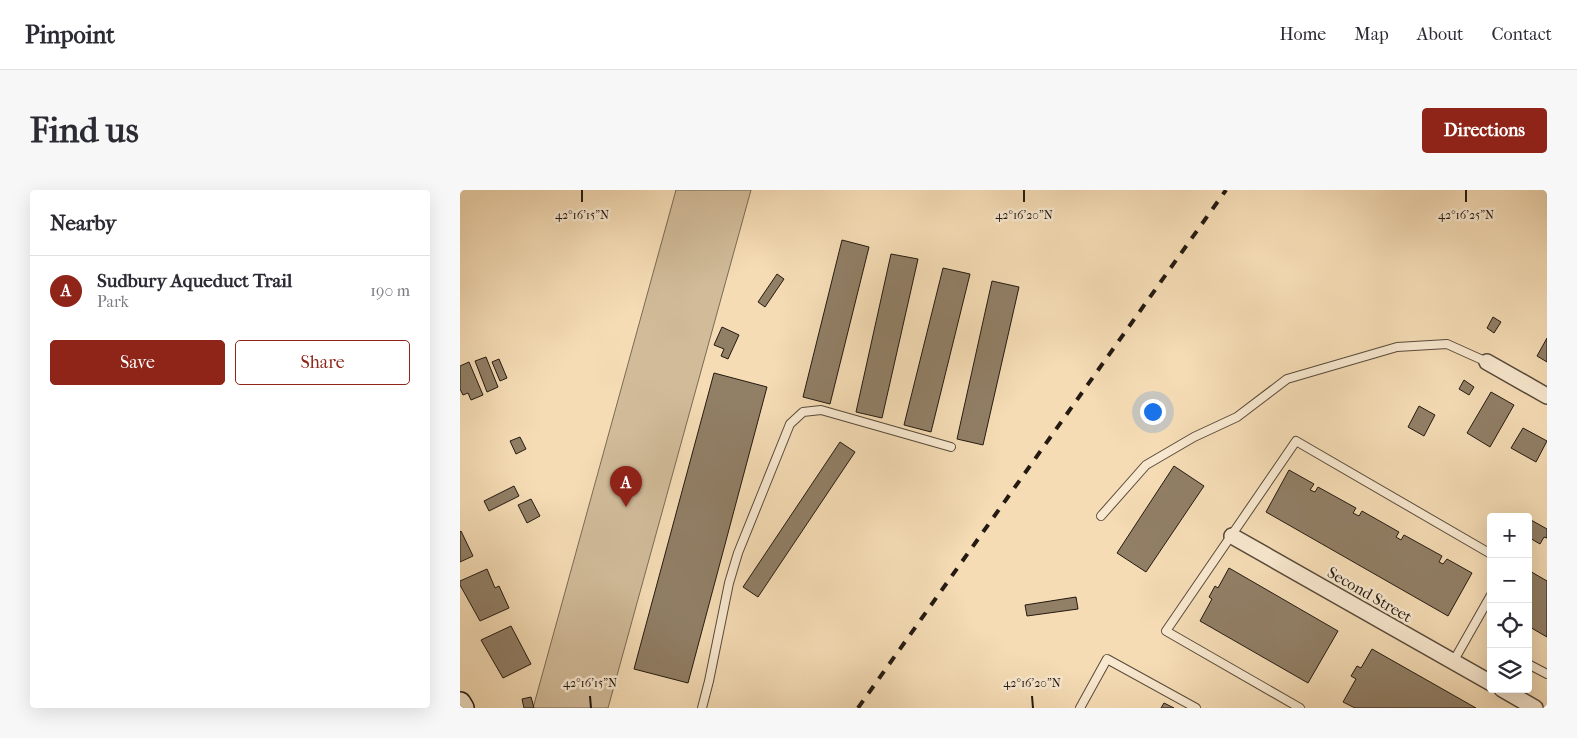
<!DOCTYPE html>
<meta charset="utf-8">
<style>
:root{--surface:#fff;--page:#f7f7f7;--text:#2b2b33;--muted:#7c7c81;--line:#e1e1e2;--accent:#8f2418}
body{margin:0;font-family:"IM FELL French Canon",serif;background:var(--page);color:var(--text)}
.controls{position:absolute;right:15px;bottom:15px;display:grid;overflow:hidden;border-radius:5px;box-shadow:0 5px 20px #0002}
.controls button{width:45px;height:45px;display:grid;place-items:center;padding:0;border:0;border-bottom:1px solid var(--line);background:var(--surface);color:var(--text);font:25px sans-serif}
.you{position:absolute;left:692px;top:221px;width:18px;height:18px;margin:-12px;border:4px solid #fff;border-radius:50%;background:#1a73e8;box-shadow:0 0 0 8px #1a73e833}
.badge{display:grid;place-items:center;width:32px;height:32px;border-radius:50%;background:var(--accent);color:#fff;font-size:16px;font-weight:700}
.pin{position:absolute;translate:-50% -41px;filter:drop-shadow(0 1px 2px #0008)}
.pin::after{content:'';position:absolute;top:26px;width:18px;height:15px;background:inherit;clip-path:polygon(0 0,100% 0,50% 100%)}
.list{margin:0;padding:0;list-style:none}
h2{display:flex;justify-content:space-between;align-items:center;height:65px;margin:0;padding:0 20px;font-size:21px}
h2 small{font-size:16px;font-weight:400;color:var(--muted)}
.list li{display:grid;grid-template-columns:32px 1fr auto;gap:15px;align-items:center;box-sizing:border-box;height:70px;padding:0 20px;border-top:1px solid var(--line)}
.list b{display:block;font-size:19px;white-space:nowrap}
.list p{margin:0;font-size:16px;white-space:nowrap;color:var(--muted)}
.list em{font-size:16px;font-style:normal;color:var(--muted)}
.actions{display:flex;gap:10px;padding:15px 20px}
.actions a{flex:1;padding:11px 0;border:1px solid var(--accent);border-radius:5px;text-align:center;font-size:18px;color:var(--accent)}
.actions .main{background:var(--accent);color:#fff}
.icon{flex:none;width:28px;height:28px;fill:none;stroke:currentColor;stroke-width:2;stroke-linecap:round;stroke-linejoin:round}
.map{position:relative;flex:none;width:1087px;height:518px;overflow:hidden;border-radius:5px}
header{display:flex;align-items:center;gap:30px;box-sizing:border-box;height:70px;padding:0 25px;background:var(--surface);border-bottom:1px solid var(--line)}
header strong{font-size:24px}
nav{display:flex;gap:28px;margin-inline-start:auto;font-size:18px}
.intro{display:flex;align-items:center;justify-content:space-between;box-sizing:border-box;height:120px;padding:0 30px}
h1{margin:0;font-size:35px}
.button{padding:12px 22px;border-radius:5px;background:var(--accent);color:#fff;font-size:18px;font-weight:700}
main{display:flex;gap:30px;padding:0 30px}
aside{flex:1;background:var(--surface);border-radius:5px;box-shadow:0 5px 20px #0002}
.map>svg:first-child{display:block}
</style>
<header>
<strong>Pinpoint</strong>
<nav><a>Home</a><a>Map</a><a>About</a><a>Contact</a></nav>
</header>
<div class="intro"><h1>Find us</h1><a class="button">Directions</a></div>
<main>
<aside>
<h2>Nearby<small></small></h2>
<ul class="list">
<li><span class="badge">A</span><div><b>Sudbury Aqueduct Trail</b><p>Park</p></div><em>190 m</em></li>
</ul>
<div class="actions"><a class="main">Save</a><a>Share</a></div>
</aside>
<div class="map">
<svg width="1087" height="518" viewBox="0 0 1087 518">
<rect width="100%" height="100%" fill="#f5dcb5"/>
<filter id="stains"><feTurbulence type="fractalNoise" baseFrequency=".004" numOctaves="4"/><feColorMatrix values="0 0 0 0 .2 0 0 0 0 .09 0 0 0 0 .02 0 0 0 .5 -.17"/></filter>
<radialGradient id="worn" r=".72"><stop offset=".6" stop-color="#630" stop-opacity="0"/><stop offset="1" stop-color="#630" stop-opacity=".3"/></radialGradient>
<path fill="#d1bb99" stroke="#7a6a55" d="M216,0H291L148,518H73Z"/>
<path fill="#917f66" stroke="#241a11" d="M382,50L409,57L370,214L343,207Z
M431,64L458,69L422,228L396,222Z
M483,78L510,84L471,242L444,235Z
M317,84L324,89L305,117L298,112Z
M532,91L559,97L523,255L497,249Z
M1033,127L1041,132L1034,143L1027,138Z
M262,137L279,145L268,169L261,166L264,159L254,155Z
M1087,148V172L1077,166Z
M26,167L38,197L27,202L15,171Z
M39,169L47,188L40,191L32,172Z
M9,172L23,205L11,210L8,203L3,205L0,199V176Z
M254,183L307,197L228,493L174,479Z
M1004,190L1014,197L1009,205L999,199Z
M1031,202L1054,215L1030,257L1007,243Z
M959,216L975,225L964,246L948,237Z
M1063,238L1087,251L1076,272L1051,258Z
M60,247L66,259L56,264L50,251Z
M380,252L395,262L298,407L283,397Z
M714,276L744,296L686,382L657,363Z
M829,280L854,294L850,300L855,302L858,297L896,318L893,323L899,326L902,321L939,342L936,347L941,350L944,345L982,366L979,372L983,374L987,369L1012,383L988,426L806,322Z
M54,296L59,306L29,321L24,311Z
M71,309L80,326L67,333L58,315Z
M1071,330L1087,339V348L1084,347L1080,354L1068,347V335Z
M1,341L13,366L0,372V342Z
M769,378L878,441L848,493L740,431L752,409L749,407L755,396L758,398Z
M27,379L35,398L39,396L49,418L20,431L0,395V391Z
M1068,380L1087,391V447L1068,436Z
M616,407L618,419L567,426L565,415Z
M51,436L71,474L43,488L21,450Z
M912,459L1016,518H895L883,512L896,489L891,486L897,476L901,478Z
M71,507L74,518H64L62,509Z
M704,513L714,518H701Z"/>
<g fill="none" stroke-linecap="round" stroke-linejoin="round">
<defs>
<path id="lane" d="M641,326L686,275L734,247L777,227L827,189L937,157L987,154L1027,172
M993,472L1031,405
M1068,474L1087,484
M242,518L249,491L269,393L278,363L330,234L343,222L361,220L491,257
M620,518L647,469L736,518
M840,518L706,441L836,251L1031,364"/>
<path id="street" d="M1027,172L1087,206
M772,346L1031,493
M1042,499L1075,518"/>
<path id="secondary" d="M0,513L3,518"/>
</defs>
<use href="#lane" stroke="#584a3a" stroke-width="10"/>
<use href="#street" stroke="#584a3a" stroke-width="18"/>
<use href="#secondary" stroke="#241a11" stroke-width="24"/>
<use href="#lane" stroke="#f8e8cf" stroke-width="8"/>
<use href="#street" stroke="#f8e8cf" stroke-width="15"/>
<use href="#secondary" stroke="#f8e8cf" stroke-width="21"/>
<path stroke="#241a11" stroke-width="4" stroke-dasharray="9 9" stroke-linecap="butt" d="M398,518L766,0"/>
</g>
<path fill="none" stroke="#241a11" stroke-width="2" d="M122,0V12M564,0V12M1006,0V12M130,506L131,518M572,506L573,518"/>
<g text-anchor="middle" stroke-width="5" stroke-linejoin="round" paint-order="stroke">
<g font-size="16" fill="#241a11" stroke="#f8e8cf">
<text transform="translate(910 404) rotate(30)" y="6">Second Street</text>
</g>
</g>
<g font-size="12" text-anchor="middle" fill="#241a11" stroke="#f8e8cf" stroke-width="5" stroke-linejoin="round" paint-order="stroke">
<text x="122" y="29">42°16'15"N</text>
<text x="564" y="29">42°16'20"N</text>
<text x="1006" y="29">42°16'25"N</text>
<text x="130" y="497">42°16'15"N</text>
<text x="572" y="497">42°16'20"N</text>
</g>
<rect width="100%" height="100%" filter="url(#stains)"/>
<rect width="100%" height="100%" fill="url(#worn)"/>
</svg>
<div class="controls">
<button>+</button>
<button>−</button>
<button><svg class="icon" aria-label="locate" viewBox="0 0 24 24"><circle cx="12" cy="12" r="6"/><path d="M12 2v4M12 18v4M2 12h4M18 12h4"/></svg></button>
<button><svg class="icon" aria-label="layers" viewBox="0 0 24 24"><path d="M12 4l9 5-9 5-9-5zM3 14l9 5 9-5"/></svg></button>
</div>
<div class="you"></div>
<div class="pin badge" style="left:166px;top:317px">A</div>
</div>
</main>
